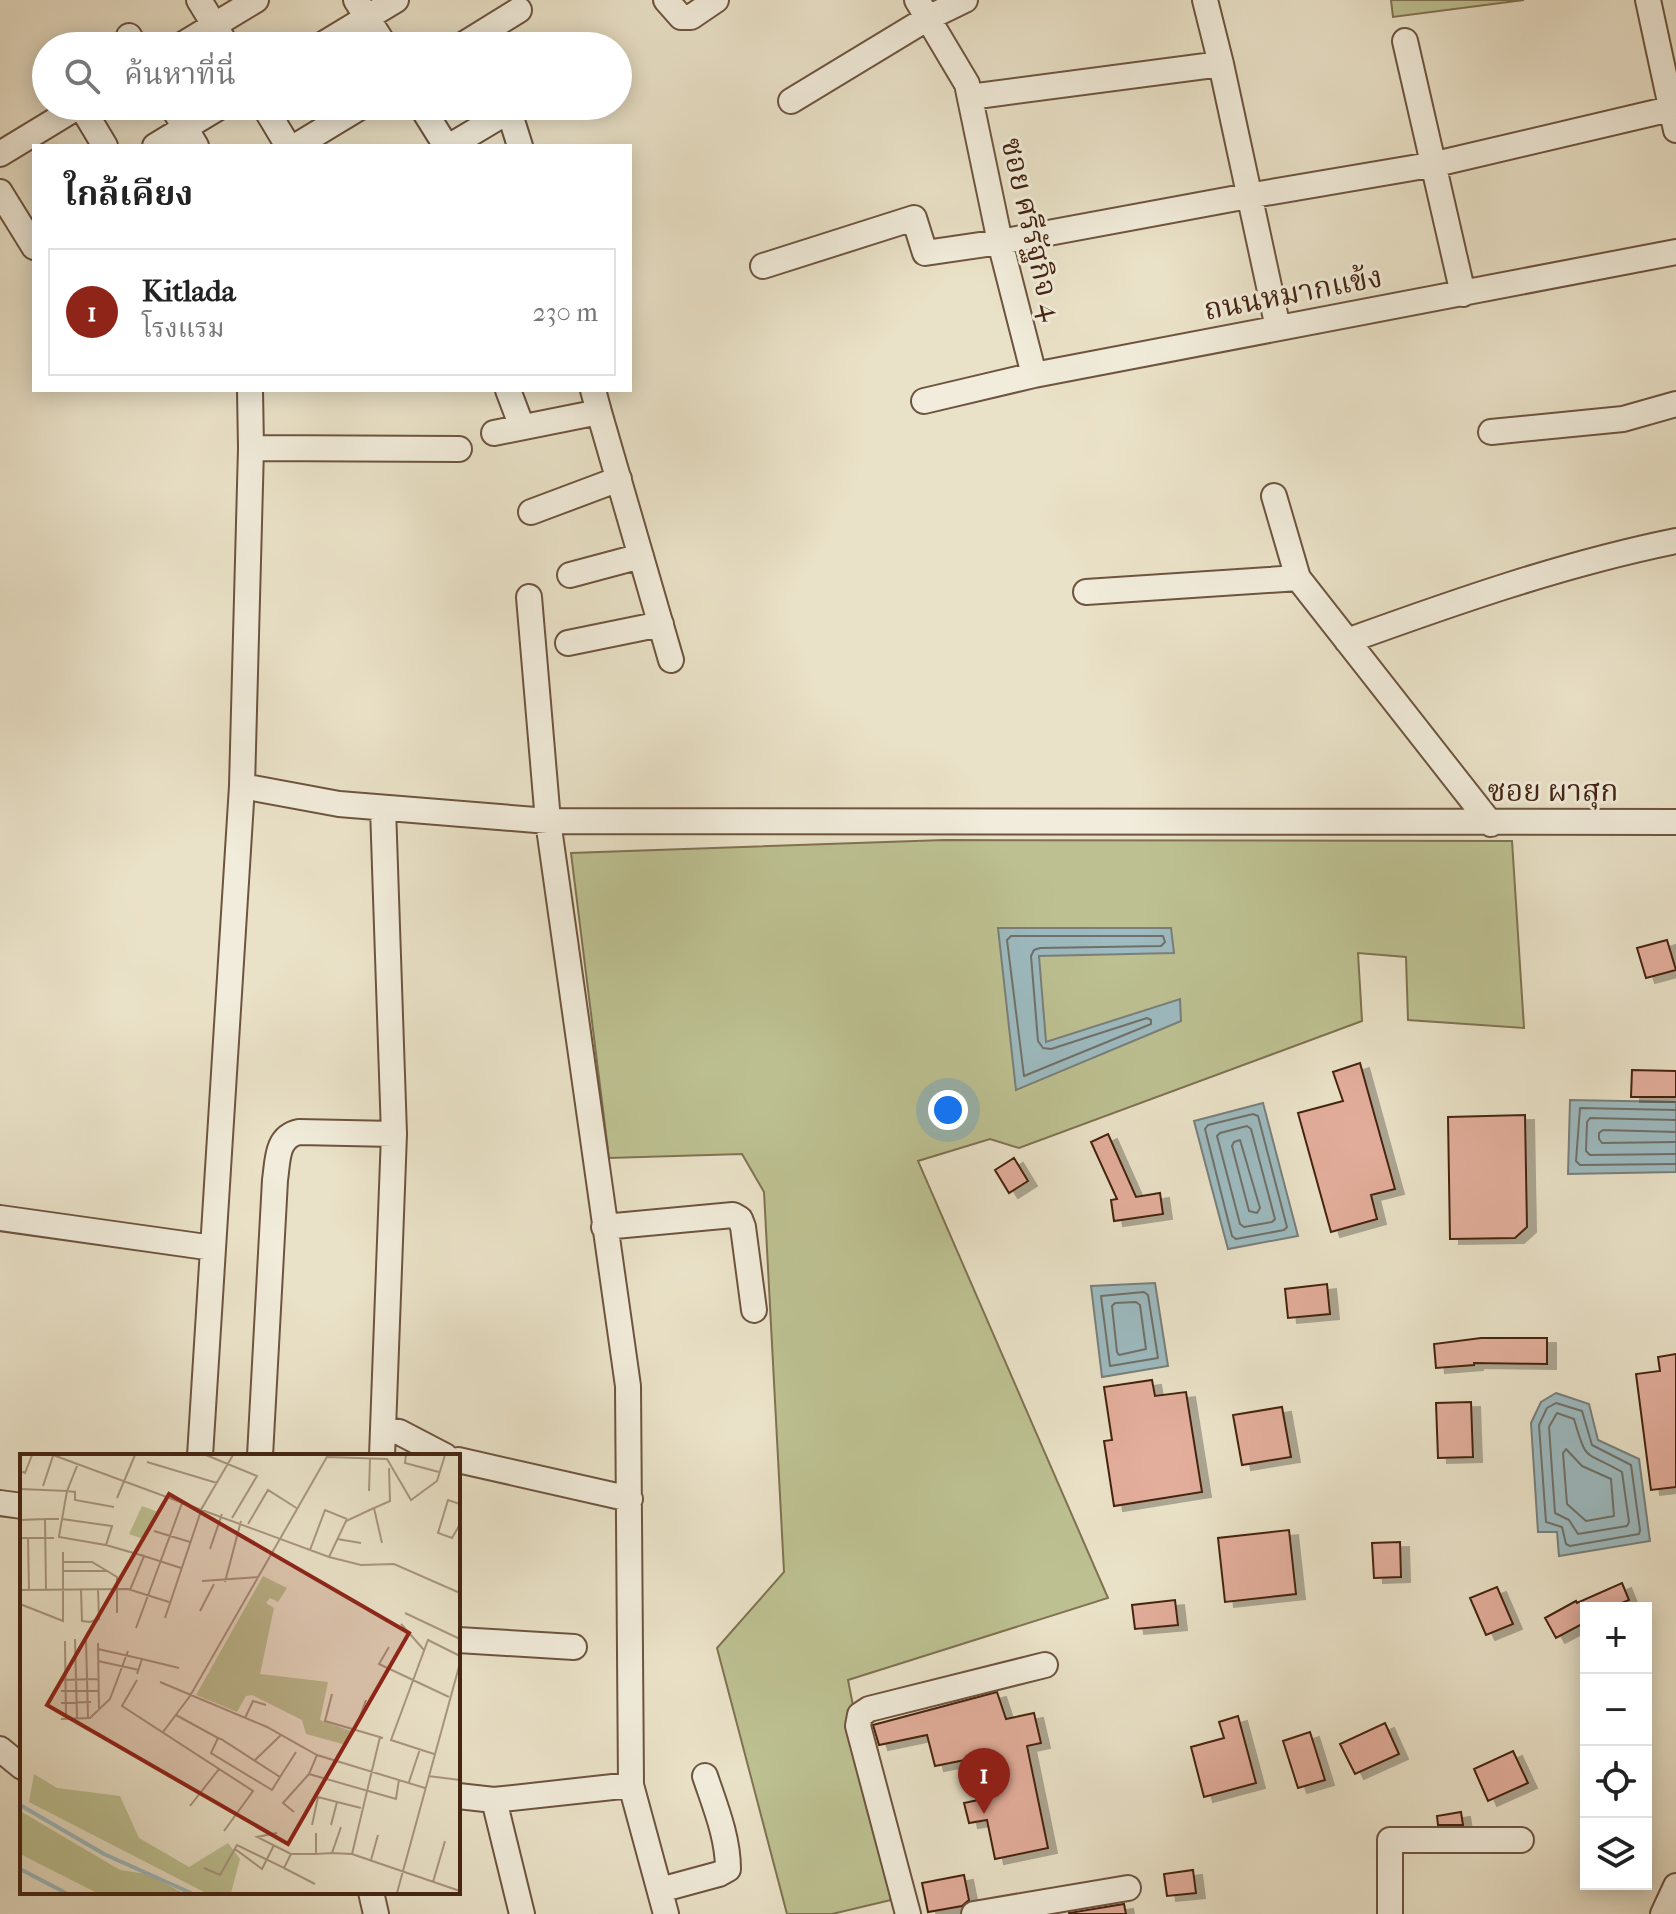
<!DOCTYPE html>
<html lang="th">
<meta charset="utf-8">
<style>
:root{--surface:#fff;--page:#f6f6f6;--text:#222;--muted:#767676;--line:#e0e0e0;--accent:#8f2418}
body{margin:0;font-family:"IM FELL French Canon","Noto Serif Thai",serif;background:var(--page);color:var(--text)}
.controls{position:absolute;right:24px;bottom:24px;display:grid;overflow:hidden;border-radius:0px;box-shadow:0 4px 20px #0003}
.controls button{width:72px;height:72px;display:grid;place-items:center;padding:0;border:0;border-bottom:2px solid var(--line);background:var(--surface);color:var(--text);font:40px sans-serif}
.you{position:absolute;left:948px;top:1110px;width:28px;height:28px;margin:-20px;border:6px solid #fff;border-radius:50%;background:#1a73e8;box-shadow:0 0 0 12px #1a73e833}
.badge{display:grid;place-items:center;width:52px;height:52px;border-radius:50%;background:var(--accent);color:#fff;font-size:26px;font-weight:700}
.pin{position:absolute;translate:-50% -66px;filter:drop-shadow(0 2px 4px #0008)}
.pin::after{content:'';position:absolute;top:42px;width:28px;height:24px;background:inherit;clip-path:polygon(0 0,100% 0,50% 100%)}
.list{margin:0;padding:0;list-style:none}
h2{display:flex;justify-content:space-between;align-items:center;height:104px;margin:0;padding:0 32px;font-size:34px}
h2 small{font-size:26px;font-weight:400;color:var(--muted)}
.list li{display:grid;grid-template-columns:52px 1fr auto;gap:24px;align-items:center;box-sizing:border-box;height:128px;margin:0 16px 16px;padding:0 16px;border:2px solid var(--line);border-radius:0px}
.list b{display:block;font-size:30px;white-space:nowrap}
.list p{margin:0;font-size:26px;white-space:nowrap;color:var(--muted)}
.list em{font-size:26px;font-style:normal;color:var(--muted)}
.icon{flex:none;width:44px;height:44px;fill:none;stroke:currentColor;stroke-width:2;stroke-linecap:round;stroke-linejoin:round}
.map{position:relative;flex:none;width:1676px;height:1914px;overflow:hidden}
.search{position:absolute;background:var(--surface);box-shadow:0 4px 20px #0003;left:32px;top:32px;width:600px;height:88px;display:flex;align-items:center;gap:20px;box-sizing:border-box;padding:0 28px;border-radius:44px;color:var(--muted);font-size:30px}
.panel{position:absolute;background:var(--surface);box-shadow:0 4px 20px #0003;left:32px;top:144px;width:600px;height:248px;border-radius:0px}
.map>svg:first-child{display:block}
</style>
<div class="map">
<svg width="1676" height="1914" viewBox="0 0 1676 1914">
<defs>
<filter id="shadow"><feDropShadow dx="9" dy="5" stdDeviation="0" flood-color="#0004"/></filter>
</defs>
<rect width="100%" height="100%" fill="#eae2c8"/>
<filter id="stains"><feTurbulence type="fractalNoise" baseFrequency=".0025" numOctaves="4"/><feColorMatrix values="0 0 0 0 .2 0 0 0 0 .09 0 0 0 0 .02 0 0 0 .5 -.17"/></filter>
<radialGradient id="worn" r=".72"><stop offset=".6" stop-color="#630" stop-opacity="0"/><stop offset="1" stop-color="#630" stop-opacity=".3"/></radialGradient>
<path fill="#bdc192" stroke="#807252" stroke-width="2" d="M1391,0H1524L1393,17Z
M944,840L1512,841L1524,1028L1408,1020L1406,957L1358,953L1362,1021L1019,1148L990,1139L918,1161L1108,1598L848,1680L891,1900L832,1914H787L717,1648L784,1572L764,1192L742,1154L609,1158L571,853Z"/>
<path fill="#9dbbc1" stroke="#797f7b" stroke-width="2" d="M998,928H1171L1174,953L1039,956L1046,1042L1180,999L1181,1021L1016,1090Z
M1570,1100L1676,1102V1172L1568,1174Z
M1263,1103L1298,1236L1228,1249L1194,1121Z
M1155,1283L1168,1366L1102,1377L1091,1286Z
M1556,1393L1589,1404L1598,1440L1639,1459L1650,1541L1559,1556L1557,1532H1538L1531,1423L1541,1402Z"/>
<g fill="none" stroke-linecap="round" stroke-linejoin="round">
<path stroke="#707069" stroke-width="2" d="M1011,936H1163L1165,942L1161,946L1040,948L1034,950L1031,956L1038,1041L1043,1048L1051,1049L1147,1018L1151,1020V1024L1024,1076L1007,940Z
M1676,1110L1580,1108L1576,1161L1580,1165L1676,1164
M1253,1114L1258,1116L1287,1227L1284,1230L1236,1239L1232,1236L1205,1129L1208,1125Z
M1676,1120L1590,1118L1587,1122L1586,1151L1590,1155L1676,1154
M1247,1126L1251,1129L1275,1219L1272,1222L1244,1227L1240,1224L1217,1136L1220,1133Z
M1676,1132L1603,1130L1599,1133V1139L1602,1143L1676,1142
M1240,1140L1260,1208L1257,1213L1249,1211L1232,1146L1234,1142Z
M1144,1292L1148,1295L1158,1358L1110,1366L1101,1296Z
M1136,1302L1140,1305L1146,1349L1119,1355L1117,1352L1112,1306L1115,1303Z
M1556,1403L1582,1411L1592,1445L1631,1465L1640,1530L1639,1534L1570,1546L1566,1544L1562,1527L1546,1522L1539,1425L1547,1408Z
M1557,1413L1574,1419C1587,1464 1584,1450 1622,1472L1629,1522L1627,1526L1578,1534L1569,1520L1555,1513L1549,1427Z
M1566,1449L1582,1466L1611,1479L1614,1516L1586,1521L1567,1504L1563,1453Z"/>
</g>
<path fill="#e3ae9c" stroke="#442411" stroke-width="2" filter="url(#shadow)" d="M1667,940L1676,970L1646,978L1637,948Z
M1360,1063L1395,1189L1371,1195L1377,1219L1331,1232L1298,1113L1343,1101L1333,1072Z
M1632,1070L1676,1071V1097H1631Z
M1525,1115L1527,1227L1515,1238L1450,1239L1448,1117Z
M1108,1134L1136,1197L1160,1193L1163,1214L1114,1221L1111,1200L1117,1199L1091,1142Z
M1014,1158L1028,1181L1009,1193L995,1170Z
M1327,1284L1330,1314L1288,1318L1285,1289Z
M1481,1338H1547V1364L1474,1363V1365L1436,1368L1434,1344Z
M1676,1354V1487L1651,1490L1636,1374L1660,1371L1658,1357Z
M1152,1380L1155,1396L1186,1392L1202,1492L1114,1506L1104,1441L1112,1440L1104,1387Z
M1471,1402L1473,1457L1438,1458L1436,1403Z
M1282,1407L1291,1457L1242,1465L1233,1415Z
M1289,1530L1296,1594L1225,1602L1218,1538Z
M1400,1542L1401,1577L1374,1578L1372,1543Z
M1622,1583L1629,1600L1610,1608H1586V1622L1556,1638L1545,1618L1576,1601L1577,1603Z
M1497,1587L1513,1624L1486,1635L1470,1598Z
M1175,1600L1178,1625L1135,1629L1132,1605Z
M997,1692L1006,1719L1034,1713L1041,1743L1027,1746L1048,1848L995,1859L987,1820L969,1823L964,1803L983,1799L975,1758L935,1766L927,1735L879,1745L873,1725Z
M1238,1716L1256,1783L1204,1797L1191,1747L1224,1738L1219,1722Z
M1385,1723L1399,1754L1355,1774L1340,1744Z
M1310,1732L1325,1780L1298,1788L1283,1741Z
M1513,1751L1528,1783L1488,1801L1474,1769Z
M1461,1812L1463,1825H1438L1437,1816Z
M1193,1870L1196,1893L1167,1896L1164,1874Z
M964,1875L969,1900L962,1906L928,1912L922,1883Z
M1124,1904L1126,1914H1069V1913Z"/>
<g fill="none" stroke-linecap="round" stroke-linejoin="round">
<defs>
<path id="minor" d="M199,0L227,46
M356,0L385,46
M666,0L681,17H691L716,0
M917,0L967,84L1000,242L1034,375
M1205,0L1221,64
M1648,0L1676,130
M129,36L135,46
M1405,41L1463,294
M180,46L256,0
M320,46L396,0
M461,46L519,10
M970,97L1221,64L1278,328
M791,101L928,18L965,0
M81,106L105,146
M172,106L196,146
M264,106L288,146
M421,106L446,146
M509,111L520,146
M155,146L221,106
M296,146L362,106
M450,146L517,106
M0,154L79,106
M0,192L34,247
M763,266L914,218L925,253L1000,242L1248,196L1436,164L1670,109
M250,390L251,448
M508,390L522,427
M924,401L1034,375L1676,252
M599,412L671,660
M1491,432L1623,419L1676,404
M494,433L599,412L593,390
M1274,496L1298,578L1491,824
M531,512L619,479
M570,575L641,556
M1086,592L1298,578
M529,597L548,821L628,1386L631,1785L666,1914
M1347,641C1455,602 1563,564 1676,541
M568,643L661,624
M242,786L339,804L548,821L1676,822
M0,1218L213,1248
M604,1227L733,1215L740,1219L743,1227L754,1310
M383,1429L399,1432L445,1456
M200,1456L242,786L251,448L459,449
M260,1456L275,1180C278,1160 276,1137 299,1132L394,1134
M382,1456L394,1134L383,808
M458,1460L630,1499
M0,1503L22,1506
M458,1640L574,1647
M0,1749L22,1767
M458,1796L494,1800
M660,1890L719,1874L728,1869C728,1837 715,1806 705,1776
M371,1892L376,1914
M522,1914L494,1800L631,1785
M908,1914L858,1726L860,1715L869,1709L1045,1665
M974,1914L1128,1888
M1390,1914V1840H1521
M1663,1914L1676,1886"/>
</defs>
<use href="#minor" stroke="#6e543f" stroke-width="28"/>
<use href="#minor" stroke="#f1ecdb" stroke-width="24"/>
</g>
<g text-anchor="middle" stroke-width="6" stroke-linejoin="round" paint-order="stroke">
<g font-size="30" fill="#442411" stroke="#f1ecdb">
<text transform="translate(1032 229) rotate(77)" y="10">ซอย ศรีรัฐกิจ 4</text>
<text transform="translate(1293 293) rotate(-11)" y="10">ถนนหมากแข้ง</text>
<text x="1553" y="801">ซอย ผาสุก</text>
</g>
</g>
<g transform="translate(20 1454)">
<rect width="440" height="440" fill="#eae2c8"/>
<path d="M122,52L138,58L123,85L109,80ZM243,122L267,134L258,148L250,144L246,149L254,154L240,220L308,228L300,266L331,277L326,291L286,280L282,266L232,241L226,242L217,258L176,241ZM14,320L37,334L100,342L119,384L169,413L208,389L220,405L211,439H186L9,348ZM0,357L100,416L127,420L163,439H77L0,400Z" fill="#bdc192"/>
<path fill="none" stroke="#9dbbc1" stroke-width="4" d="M0,351L84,400L171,439M0,415L46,439"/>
<path fill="none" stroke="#a8967f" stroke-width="2" d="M33,1L309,103L341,111L374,110L440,139M186,1L237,22L212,64M386,1L385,9L419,18M307,3L367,5L391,46L417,27L425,1M127,8L197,29M0,17L5,19L12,1M23,32L33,2M0,35L47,37L57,12M349,37L350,5M97,44L115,1M440,50L428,46L418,79L432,84L440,70M42,65L92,72L86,91L39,83V82L47,37L55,38V46L94,53M0,66L25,65M228,70L248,36L278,55M134,77L170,88M0,84H34M8,84L9,136M317,85L341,89M362,89L354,54L370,47L369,14M86,91L124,102M190,95L202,60M290,96L305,56L327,65M309,103L326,67L354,54M43,108H72L97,123V159M43,117H88M182,127L239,123M205,128L221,67M0,136L108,135L149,148M26,136L25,65H39M61,136L62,167L70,168L79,165L78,136M110,136L124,102L161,114M0,150L43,167V98M180,157L194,130M385,159L440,185M145,164L182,54L213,1M381,170L404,196M116,174L162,49M55,185L57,265M66,186L68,264M45,187L46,265M78,189L79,256M369,193L359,210L429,243M78,195L122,205L117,220M122,205L159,214M78,207L119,216M41,226L78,225M117,226L102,252L233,337L204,377M140,228L247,273L297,301L405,334M41,237H79M312,240L305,267L363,284M41,249L71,248M156,261L176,272L198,284L201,285L260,323L252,336L191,299L198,284M225,264L233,247L246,251M41,265L70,264L90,245L108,197M335,276L346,246M143,278L170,242L308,1M360,283L332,400L440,437M414,300L371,286L408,186L440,202M297,301L289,320L376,345L379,325M234,307L261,281M408,322L440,326M260,323L276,298M389,328L400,295M170,352L199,315M274,358L263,349L289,320M292,371L298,343L317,348M311,371L317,348L341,354M321,373L312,399L332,400M257,379L237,383L271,400M296,379V400L312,399M215,395L242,415L254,391M351,406L358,381M184,414L200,421L217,391L264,414L271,400H296M264,414L295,430M413,428L425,387M377,439L440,209"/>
<path fill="#8f2418" fill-opacity="0.15" stroke="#8f2418" stroke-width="4" d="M149,40L389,179L268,390L27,251Z"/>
<rect width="440" height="440" fill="none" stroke="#442411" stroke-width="4"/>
</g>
<rect width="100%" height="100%" filter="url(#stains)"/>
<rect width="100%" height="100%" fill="url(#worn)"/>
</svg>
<div class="controls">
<button>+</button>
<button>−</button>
<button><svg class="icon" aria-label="locate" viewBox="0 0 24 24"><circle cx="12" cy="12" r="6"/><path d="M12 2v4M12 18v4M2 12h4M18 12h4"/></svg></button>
<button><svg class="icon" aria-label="layers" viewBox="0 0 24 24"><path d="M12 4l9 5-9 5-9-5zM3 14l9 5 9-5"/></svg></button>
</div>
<div class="you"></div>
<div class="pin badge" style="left:984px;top:1814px">1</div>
<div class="search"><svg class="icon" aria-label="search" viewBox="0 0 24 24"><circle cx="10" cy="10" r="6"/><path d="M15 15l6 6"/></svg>ค้นหาที่นี่</div>
<section class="panel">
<h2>ใกล้เคียง<small></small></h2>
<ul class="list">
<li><span class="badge">1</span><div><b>Kitlada</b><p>โรงแรม</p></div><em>230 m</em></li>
</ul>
</section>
</div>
